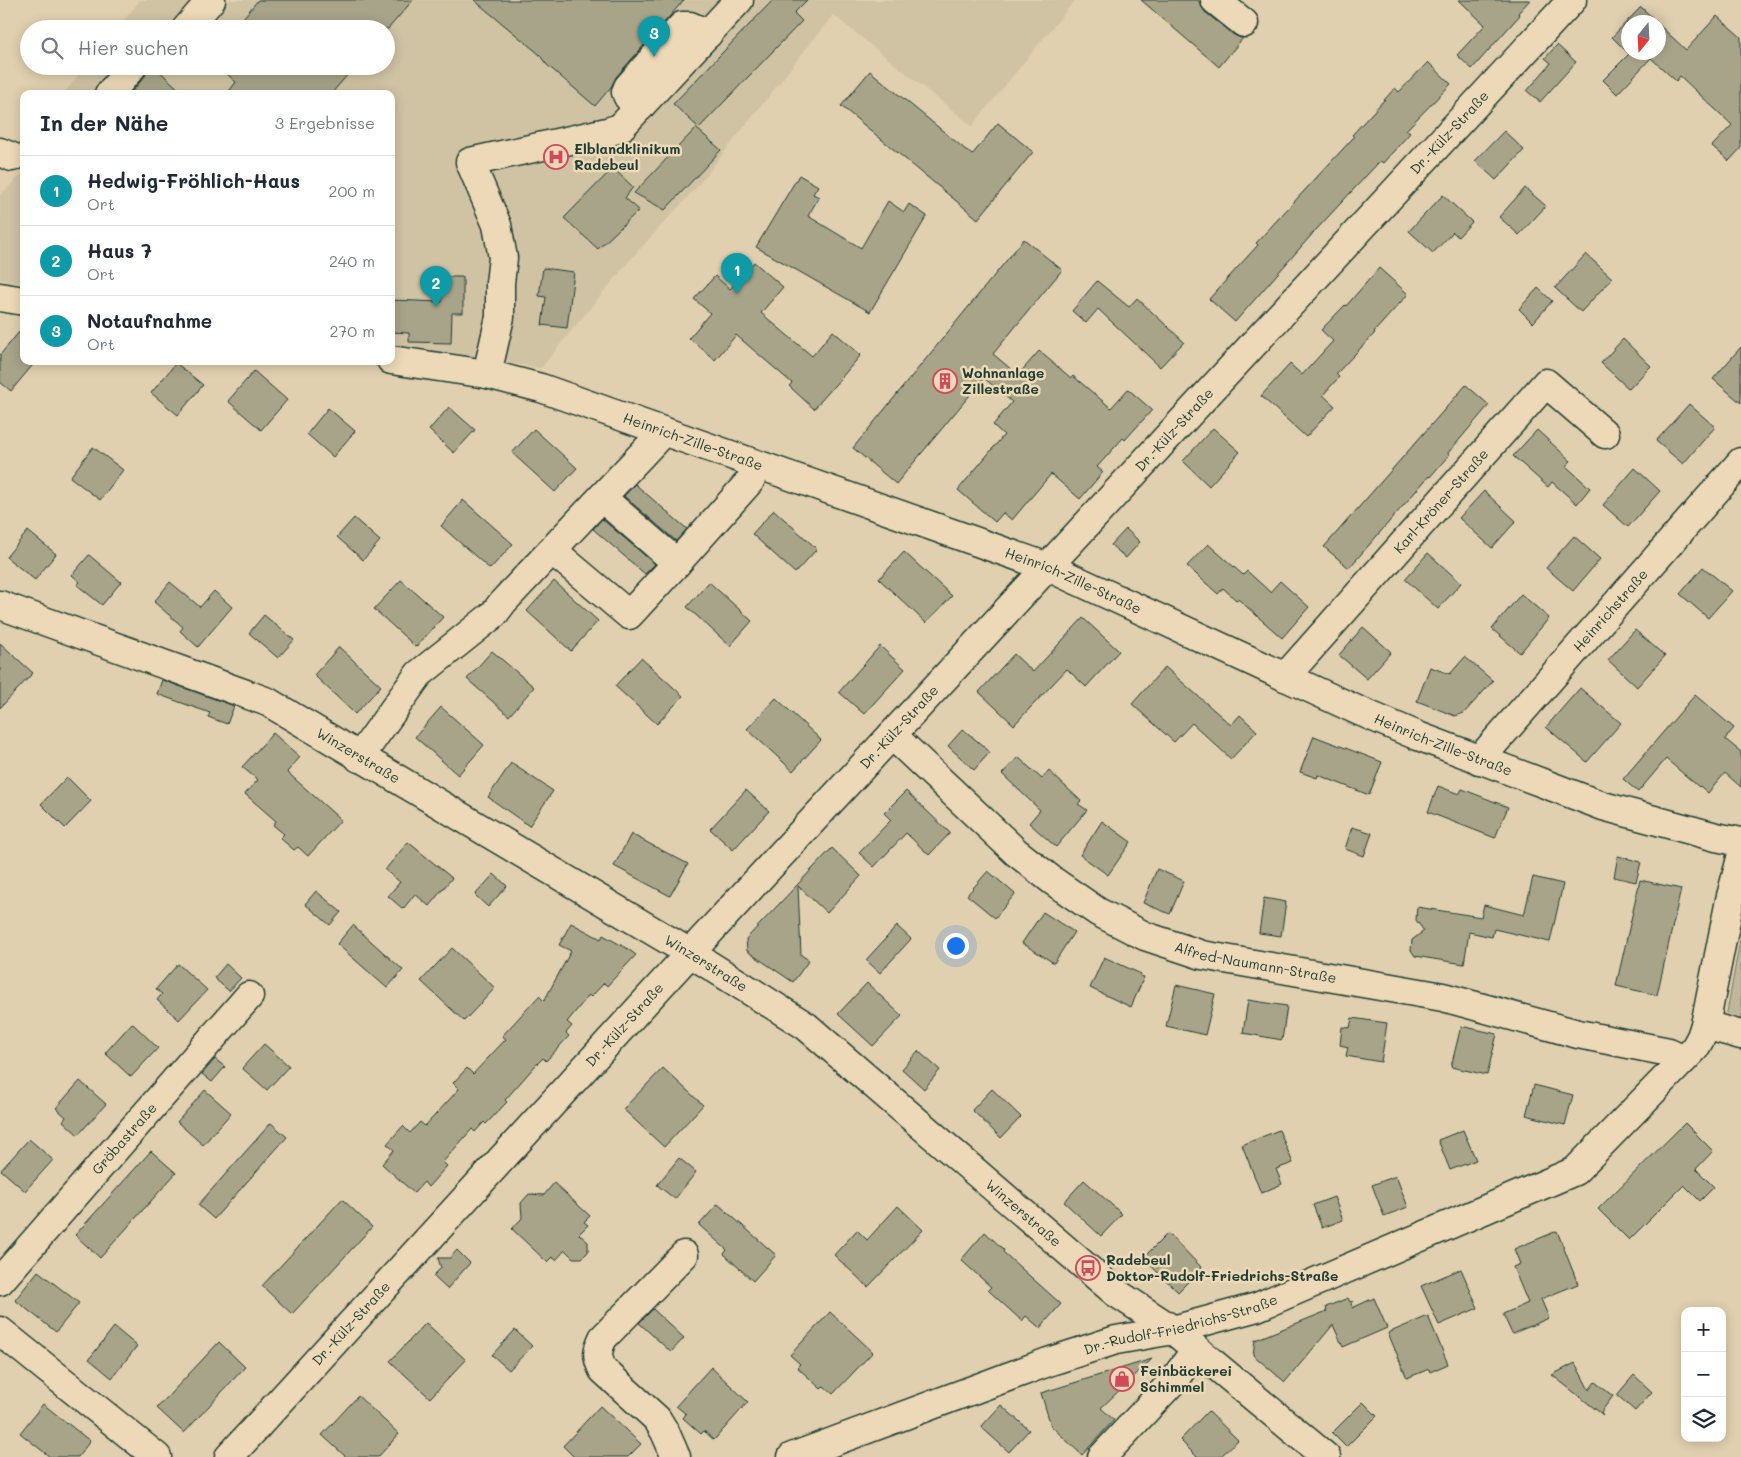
<!DOCTYPE html>
<html lang="de">
<meta charset="utf-8">
<style>
:root{--surface:#fff;--page:#f6f6f7;--text:#1f2937;--muted:#747a83;--line:#e0e1e3;--accent:#7c3aed}
body{margin:0;font-family:Mali,sans-serif;background:var(--page);color:var(--text)}
.controls{position:absolute;right:15px;bottom:15px;display:grid;overflow:hidden;border-radius:10px;box-shadow:0 2px 12px #0003}
.controls button{width:45px;height:45px;display:grid;place-items:center;padding:0;border:0;border-bottom:1px solid var(--line);background:var(--surface);color:var(--text);font:25px sans-serif}
.compass{position:absolute;left:1621px;top:15px;width:45px;height:45px;border-radius:50%;background:var(--surface);box-shadow:0 2px 12px #0003;rotate:198deg}
.you{position:absolute;left:955px;top:945px;width:18px;height:18px;margin:-12px;border:4px solid #fff;border-radius:50%;background:#1a73e8;box-shadow:0 0 0 8px #1a73e833}
.badge{display:grid;place-items:center;width:32px;height:32px;border-radius:50%;background:var(--accent);color:#fff;font-size:16px;font-weight:700}
.pin{position:absolute;translate:-50% -41px;filter:drop-shadow(0 1px 2px #0008)}
.pin::after{content:'';position:absolute;top:26px;width:18px;height:15px;background:inherit;clip-path:polygon(0 0,100% 0,50% 100%)}
.list{margin:0;padding:0;list-style:none}
h2{display:flex;justify-content:space-between;align-items:center;height:65px;margin:0;padding:0 20px;font-size:21px}
h2 small{font-size:16px;font-weight:400;color:var(--muted)}
.list li{display:grid;grid-template-columns:32px 1fr auto;gap:15px;align-items:center;box-sizing:border-box;height:70px;padding:0 20px;border-top:1px solid var(--line)}
.list b{display:block;font-size:19px;white-space:nowrap}
.list p{margin:0;font-size:16px;white-space:nowrap;color:var(--muted)}
.list em{font-size:16px;font-style:normal;color:var(--muted)}
.icon{flex:none;width:28px;height:28px;fill:none;stroke:currentColor;stroke-width:2;stroke-linecap:round;stroke-linejoin:round}
.map{position:relative;flex:none;width:1741px;height:1457px;overflow:hidden}
.search{position:absolute;background:var(--surface);box-shadow:0 2px 12px #0003;left:20px;top:20px;width:375px;height:55px;display:flex;align-items:center;gap:12px;box-sizing:border-box;padding:0 18px;border-radius:28px;color:var(--muted);font-size:19px}
.panel{position:absolute;background:var(--surface);box-shadow:0 2px 12px #0003;left:20px;top:90px;width:375px;height:275px;border-radius:10px}
.map>svg:first-child{display:block}
</style>
<div class="map">
<svg width="1741" height="1457" viewBox="0 0 1741 1457">
<rect width="100%" height="100%" fill="#e1d0af"/>
<filter id="ink" filterUnits="userSpaceOnUse"><feTurbulence type="fractalNoise" baseFrequency=".02" numOctaves="2"/><feDisplacementMap in="SourceGraphic" scale="10" xChannelSelector="R" yChannelSelector="G"/><feConvolveMatrix kernelMatrix="1 2 1 2 8 2 1 2 1" color-interpolation-filters="sRGB"/></filter>
<g filter="url(#ink)">
<path fill="#d0c3a4" d="M140,0H1075L972,126L833,15L696,188L629,261L541,368L391,345V94H63L86,66H386V29H117Z
M24,172V284L0,280V195Z"/>
<path fill="#c0b79b" stroke="#707a68" d="M1741,935V1027L1725,1023Z"/>
<path fill="#a7a48a" stroke="#1f3d34" d="M258,0H413L388,29H234Z
M474,0H684L616,77L611,87L595,106L546,64L539,54Z
M773,0H807L794,13L802,21L699,128L673,104Z
M1141,0H1198L1205,12L1234,35L1243,38L1219,67Z
M1459,0H1530L1518,13L1520,15L1472,69L1457,55L1485,25Z
M1641,7L1657,22H1628V52H1658V24L1686,50L1717,16L1741,37V148L1729,161L1712,146L1732,125L1680,76L1676,81L1651,58L1617,94L1603,80L1629,54L1612,37Z
M1557,45L1576,62L1540,102L1527,91L1551,63L1545,58Z
M1428,62L1451,84L1406,130L1410,133L1383,163L1380,161L1315,231L1235,322L1209,299L1258,245L1256,243L1354,137L1352,135L1395,88L1399,92Z
M148,66H154L184,94H130L145,76Z
M218,66H355L331,94H227L236,82Z
M870,71L972,155L998,123L1033,152L978,219L841,106Z
M696,128L721,150L665,210L634,193Z
M1504,131L1524,150L1496,180L1475,161Z
M613,168L633,187L625,198L639,210L598,249L564,218Z
M799,175L818,186L813,194L819,197L808,216L861,248L888,201L904,212L909,204L927,216L870,312L756,247Z
M1525,188L1546,206L1519,235L1499,217Z
M1443,195L1472,222L1458,237L1453,232L1433,253L1409,231Z
M1024,239L1062,270L993,354L1018,375L1039,351L1071,378L1073,376L1111,408L1128,389L1152,410L1125,440L1123,438L1097,467L1103,472L1080,499L1051,474L1012,520L1003,513L995,522L958,490L1004,435L993,425L1012,402L984,378L896,484L853,448Z
M1586,254L1612,278L1581,312L1555,288Z
M754,262L783,287L761,313L812,356L833,331L861,355L814,409L789,386L792,383L736,335L715,360L689,338L710,313L694,299L715,276L730,289Z
M543,268L574,272L567,328L542,325L546,297L539,296Z
M1379,268L1408,294L1374,332L1375,333L1336,374L1339,377L1323,395L1335,406L1306,437L1261,396L1290,364L1302,375L1333,341L1321,330L1345,305L1346,306Z
M442,277H463V313H452L451,343L409,342V333L391,332V300L442,302Z
M1097,281L1129,307L1137,298L1184,342L1160,367L1098,309L1086,323L1072,311Z
M1538,288L1552,301L1533,323L1519,309Z
M24,326V361H36L11,391L0,382V355Z
M1623,339L1651,366L1629,389L1601,363Z
M1741,347V403L1713,379Z
M176,363L203,385L178,415L151,393Z
M254,371L287,400L261,430L228,401Z
M1466,385L1489,405L1448,453L1449,455L1430,477L1429,476L1349,568L1324,547Z
M1689,404L1715,427L1683,464L1656,441Z
M449,407L475,430L454,453L429,430Z
M328,408L355,431L333,457L307,434Z
M1213,428L1240,452L1209,486L1183,461Z
M534,429L577,468L555,492L512,453Z
M1537,430L1571,461L1566,466L1590,488L1577,504L1552,482L1548,487L1513,456Z
M93,447L123,470L100,500L70,477Z
M1635,468L1660,491L1628,527L1603,505Z
M635,484L687,529L676,541L624,496Z
M1484,491L1516,521L1492,548L1459,518Z
M463,500L513,544L490,569L441,526Z
M774,510L817,549L795,573L752,534Z
M354,518L380,541L363,560L337,537Z
M602,519L655,564L645,574L593,529Z
M1126,529L1140,542L1126,558L1111,545Z
M28,531L56,554L35,580L6,557Z
M1574,536L1600,559L1573,591L1546,568Z
M1208,544L1243,575L1247,571L1270,592L1280,581L1309,607L1282,638L1238,599L1236,600L1223,588L1218,594L1187,566Z
M904,552L952,596L926,623L879,579Z
M1428,553L1461,583L1438,609L1405,579Z
M89,555L121,582L102,605L77,585L80,582L72,575Z
M1703,567L1732,591L1708,618L1680,594Z
M401,580L443,617L416,647L374,609Z
M554,581L598,621L571,651L527,611Z
M170,582L200,607L214,591L232,607L198,647L180,631L183,627L154,602Z
M709,582L752,621L730,646L687,607Z
M1521,594L1549,618L1520,653L1492,629Z
M264,615L294,640L278,658L249,633Z
M1083,618L1119,651L1086,687L1067,669L1014,725L979,692L1014,654L1033,672Z
M1363,627L1391,652L1367,679L1339,655Z
M1635,630L1665,656L1637,687L1608,660Z
M0,643L33,673L0,708Z
M880,646L905,669L864,714L839,692Z
M339,647L381,686L355,714L314,675Z
M492,651L534,687L509,716L467,679Z
M1465,657L1493,681L1464,713L1455,716L1417,701L1430,667L1450,674Z
M641,658L683,696L657,724L615,686Z
M1165,667L1231,725L1240,715L1257,731L1231,759L1192,723L1174,742L1132,704Z
M162,680L234,706L227,724L208,717L210,713L157,694Z
M1580,688L1621,723L1587,762L1546,727Z
M1695,695L1734,728L1725,739L1741,752V787L1725,773L1708,793L1700,786L1699,787L1666,759L1638,792L1623,779Z
M776,698L821,740L793,771L747,729Z
M441,707L484,745L458,775L415,737Z
M963,729L990,752L974,770L948,746Z
M273,733L300,757L287,772L341,820L308,856L298,847L294,850L280,838L284,834L273,825L276,821L245,794L258,780L242,767Z
M1314,736L1382,762L1369,795L1318,775L1317,778L1300,772Z
M1018,757L1042,779L1049,771L1081,801L1078,804L1087,810L1056,847L1029,823L1040,810L1002,774Z
M511,763L553,791L529,826L488,797Z
M67,777L91,801L65,828L41,804Z
M1438,786L1459,794L1462,789L1508,807L1495,838L1428,812Z
M746,790L769,811L733,850L710,829Z
M906,791L950,833L929,855L906,833L874,867L859,853L891,820L884,813Z
M1102,821L1131,842L1108,875L1080,855Z
M1352,827L1372,833L1364,856L1345,849Z
M631,834L688,864L670,896L614,866Z
M408,842L452,878L429,906L415,894L403,909L388,896L400,882L385,870Z
M832,848L861,876L827,913L798,886L801,955L809,960L793,982L747,951L746,939Z
M1618,856L1641,862L1636,882L1614,877Z
M1157,869L1184,881L1170,914L1143,903Z
M988,871L1015,894L995,918L967,895Z
M494,874L507,886L488,907L475,895Z
M1533,877L1563,884L1550,942L1494,929L1492,937L1469,932L1464,964L1415,956L1411,950L1412,940L1424,931L1416,920L1417,907L1481,917L1484,905L1524,915Z
M1640,880L1681,889L1657,995L1616,986Z
M316,891L341,912L330,925L305,904Z
M1264,898L1286,902L1281,936L1259,933Z
M1043,912L1074,932L1054,963L1022,943Z
M571,923L601,939L603,935L628,949L636,955L607,986L604,983L591,997L589,995L567,1022L572,1026L566,1033L569,1036L546,1061L543,1058L535,1066L505,1100L507,1102L486,1124L484,1122L475,1132L472,1129L443,1162L447,1166L428,1187L424,1182L414,1193L382,1164L394,1150L387,1144L403,1126L410,1133L420,1122L425,1126L459,1089L453,1083L467,1068L473,1074L506,1039L502,1036L539,996L544,1001L571,951L559,945Z
M353,925L403,970L387,988L337,944Z
M897,926L911,939L880,973L866,960Z
M452,948L495,988L464,1021L421,981Z
M1104,957L1141,974L1140,976L1144,977L1131,1007L1090,988Z
M178,964L207,990L179,1020L157,1000L162,994L156,989Z
M226,964L241,978L229,991L214,978Z
M867,983L902,1016L873,1046L838,1014Z
M1176,985L1215,994L1205,1035L1166,1026Z
M1248,1000L1287,1006L1282,1040L1243,1033Z
M1352,1018L1387,1023L1381,1062L1346,1056L1348,1047L1340,1045L1342,1027L1350,1028Z
M132,1023L158,1048L131,1077L105,1053Z
M1461,1026L1497,1034L1487,1075L1451,1067Z
M264,1044L289,1066L267,1090L242,1068Z
M918,1051L940,1070L924,1089L902,1069Z
M215,1059L225,1067L212,1082L202,1074Z
M663,1068L703,1105L664,1147L623,1109Z
M80,1081L106,1104L78,1135L63,1121L66,1117L56,1108Z
M1534,1085L1573,1095L1565,1125L1526,1115Z
M992,1089L1021,1117L1001,1138L972,1110Z
M205,1090L231,1113L203,1145L177,1122Z
M271,1123L287,1137L214,1219L198,1205Z
M1685,1123L1713,1151L1696,1169L1714,1187L1700,1201L1684,1185L1629,1240L1598,1209Z
M1279,1130L1293,1163L1276,1169L1282,1184L1261,1193L1242,1145Z
M1463,1130L1476,1160L1450,1170L1438,1140Z
M29,1139L53,1160L25,1191L1,1170Z
M151,1151L176,1173L100,1258L75,1235Z
M679,1158L696,1172L675,1199L657,1185Z
M1396,1176L1408,1207L1384,1216L1372,1185Z
M1084,1180L1122,1214L1101,1236L1064,1202Z
M554,1183L590,1216L584,1222L588,1225L579,1234L588,1242V1252L582,1258H573L565,1250L556,1260L552,1257L547,1262L512,1229L522,1218L521,1203L529,1194L544,1195Z
M1334,1197L1343,1220L1322,1228L1313,1205Z
M342,1199L372,1227L292,1314L262,1286Z
M718,1204L776,1255L753,1281L724,1254L727,1250L699,1225Z
M898,1206L923,1230L868,1287L834,1255L857,1230L867,1240Z
M1557,1231L1578,1284L1541,1299L1549,1318L1512,1334L1503,1314L1528,1303L1513,1267L1520,1264L1514,1249Z
M985,1232L1004,1250L1003,1252L1061,1304L1040,1328L1026,1316L1022,1321L988,1290L991,1287L961,1260Z
M1168,1233L1202,1268L1178,1292L1143,1258Z
M457,1250L470,1263L447,1289L433,1276L441,1268L438,1258H450Z
M1461,1269L1478,1308L1439,1325L1421,1286Z
M38,1271L79,1303L56,1332L15,1300Z
M1348,1298L1350,1302L1354,1301L1351,1304L1352,1308L1374,1298L1387,1328L1343,1347L1333,1325L1285,1382L1253,1355L1255,1340L1327,1311L1326,1307Z
M653,1309L684,1338L671,1352L639,1323Z
M830,1312L873,1352L833,1394L824,1386L821,1389L797,1367L800,1364L790,1355Z
M1428,1316L1448,1364L1430,1372L1429,1369L1407,1378L1388,1333Z
M426,1323L466,1360L430,1398L390,1361Z
M114,1327L137,1346L112,1378L89,1359Z
M515,1330L532,1346L509,1370L492,1355Z
M219,1342L245,1367L184,1433L157,1408Z
M1152,1359L1101,1408L1114,1420L1082,1455L1051,1426L1041,1393Z
M1575,1363L1589,1390L1595,1382L1613,1396L1601,1412L1603,1415L1552,1375Z
M711,1367L748,1402L714,1440L704,1431L701,1434L683,1418L686,1414L676,1406Z
M1634,1375L1652,1392L1635,1411L1617,1395Z
M358,1396L399,1434L378,1457H346L322,1435Z
M1363,1402L1377,1416L1346,1447L1332,1433Z
M43,1404L90,1441L78,1457H50L20,1433Z
M1001,1405L1029,1430L1009,1452L981,1427Z
M600,1406L641,1444L628,1457H574L563,1446Z
M1208,1411L1238,1440L1220,1457H1197L1180,1440Z"/>
<g fill="none" stroke-linecap="round" stroke-linejoin="round">
<defs>
<g id="minor">
<path d="M1215,0L1244,23"/>
<path d="M186,29L211,0"/>
<path d="M109,94L133,66"/>
<path d="M640,107L628,97L626,92L628,87L682,26H690L708,34"/>
<path d="M0,152L12,157"/>
<path d="M0,297L24,301"/>
<path id="s1" d="M391,360L487,374L541,388L1048,567L1357,710L1418,736L1540,782L1603,806L1716,837L1741,842"/>
<path d="M487,374L500,317V283L503,258L497,225L470,162L607,132L620,128L739,0"/>
<path d="M602,498L677,563"/>
<path d="M553,551L629,615L677,563L750,481L757,465"/>
<path id="s2" d="M0,605L268,702L690,953L806,1026L1115,1292L1173,1330L1326,1457"/>
<path id="s3" d="M1285,677L1546,383L1605,434"/>
<path id="s4" d="M892,735L1016,852L1053,881L1098,912L1145,936L1202,955L1443,997L1578,1034L1669,1052L1684,1059"/>
<path d="M359,758L419,674L494,614L503,602L663,432"/>
<path id="s5" d="M1479,760L1741,462"/>
<path d="M1705,1025L1741,1035"/>
<path id="s6" d="M0,1281L249,996"/>
<path d="M0,1331L157,1457"/>
<path id="s7" d="M229,1457L690,953L1572,0"/>
<path d="M676,1457L665,1432L657,1419L603,1370C596,1356 597,1351 603,1338L684,1255"/>
<path id="s8" d="M792,1457L1048,1362L1116,1340L1173,1330L1257,1307L1575,1171L1695,1048L1701,1037L1705,1025L1730,900L1741,858"/>
<path d="M1102,1457L1174,1380L1196,1349"/>
</g>
</defs>
<use href="#minor" stroke="#1f3d34" stroke-width="31"/>
<use href="#minor" stroke="#edd9b7" stroke-width="28"/>
</g>
</g>
<defs>
<symbol id="hospital-ring" viewBox="-11 -11 22 22"><circle r="9.5" fill="#edd9b7" stroke="#d1495b" stroke-width="1.5"/><path d="M-5-5h3v3.5h4V-5h3V5h-3V1.5h-4V5h-3Z" fill="#d1495b"/></symbol>
<symbol id="building-ring" viewBox="-11 -11 22 22"><circle r="9.5" fill="#edd9b7" stroke="#d1495b" stroke-width="1.5"/><path d="M-4-6H4V6H1V3H-1V6H-4ZM-2.5-4.3h1.7v1.8h-1.7ZM.8-4.3h1.7v1.8H.8ZM-2.5-1h1.7V.8h-1.7ZM.8-1h1.7V.8H.8Z" fill="#d1495b"/></symbol>
<symbol id="bus-ring" viewBox="-11 -11 22 22"><circle r="9.5" fill="#edd9b7" stroke="#d1495b" stroke-width="1.5"/><path d="M-5-6H5V4H4V6H2V4H-2V6H-4V4H-5ZM-3.5-4V0h7V-4ZM-3.5 1.2v1.5H-2V1.2ZM2 1.2v1.5H3.5V1.2Z" fill="#d1495b"/></symbol>
<symbol id="shop-ring" viewBox="-11 -11 22 22"><circle r="9.5" fill="#edd9b7" stroke="#d1495b" stroke-width="1.5"/><path d="M-5-2.5h2.3a2.7 3.5 0 0 1 5.4 0H5L5.5 6h-11ZM-1.5-2.5h3a1.5 2.3 0 0 0-3 0Z" fill="#d1495b"/></symbol>
</defs>
<g fill-rule="evenodd">
<use href="#hospital-ring" x="542" y="143" width="28" height="28"/>
<use href="#building-ring" x="931" y="367" width="28" height="28"/>
<use href="#bus-ring" x="1074" y="1254" width="28" height="28"/>
<use href="#shop-ring" x="1108" y="1365" width="28" height="28"/>
</g>
<g text-anchor="middle" stroke-width="5" stroke-linejoin="round" paint-order="stroke">
<g font-size="14" fill="#1f3d34" stroke="#edd9b7">
<text dy="5" stroke="none"><textPath href="#s7" startOffset="1801">Dr.-Külz-Straße</textPath></text>
<text dy="5" stroke="none"><textPath href="#s7" startOffset="1396">Dr.-Külz-Straße</textPath></text>
<text dy="5" stroke="none"><textPath href="#s1" startOffset="314">Heinrich-Zille-Straße</textPath></text>
<text dy="5" stroke="none"><textPath href="#s3" startOffset="235">Karl-Kröner-Straße</textPath></text>
<text dy="5" stroke="none"><textPath href="#s1" startOffset="719">Heinrich-Zille-Straße</textPath></text>
<text dy="5" stroke="none"><textPath href="#s5" startOffset="199">Heinrichstraße</textPath></text>
<text dy="5" stroke="none"><textPath href="#s7" startOffset="991">Dr.-Külz-Straße</textPath></text>
<text dy="5" stroke="none"><textPath href="#s1" startOffset="1124">Heinrich-Zille-Straße</textPath></text>
<text dy="5" stroke="none"><textPath href="#s2" startOffset="390">Winzerstraße</textPath></text>
<text dy="5" stroke="none"><textPath href="#s4" startOffset="439">Alfred-Naumann-Straße</textPath></text>
<text dy="5" stroke="none"><textPath href="#s2" startOffset="795">Winzerstraße</textPath></text>
<text dy="5" stroke="none"><textPath href="#s7" startOffset="586">Dr.-Külz-Straße</textPath></text>
<text dy="5" stroke="none"><textPath href="#s6" startOffset="189">Gröbastraße</textPath></text>
<text dy="5" stroke="none"><textPath href="#s2" startOffset="1200">Winzerstraße</textPath></text>
<text dy="5" stroke="none"><textPath href="#s7" startOffset="181">Dr.-Külz-Straße</textPath></text>
<text dy="5" stroke="none"><textPath href="#s8" startOffset="411">Dr.-Rudolf-Friedrichs-Straße</textPath></text>
</g>
<g font-size="14" font-weight="bold" fill="#1f3d34" stroke="#edd9b7" text-anchor="start">
<text x="574" y="154">Elblandklinikum<tspan x="574" dy="16">Radebeul</tspan></text>
<text x="962" y="378">Wohnanlage<tspan x="962" dy="16">Zillestraße</tspan></text>
<text x="1106" y="1265">Radebeul<tspan x="1106" dy="16">Doktor-Rudolf-Friedrichs-Straße</tspan></text>
<text x="1140" y="1376">Feinbäckerei<tspan x="1140" dy="16">Schimmel</tspan></text>
</g>
</g>
</svg>
<div class="controls">
<button>+</button>
<button>−</button>
<button><svg class="icon" aria-label="layers" viewBox="0 0 24 24"><path d="M12 4l9 5-9 5-9-5zM3 14l9 5 9-5"/></svg></button>
</div>
<svg class="compass" viewBox="-18 -18 36 36"><path d="M0-13l5 13h-10z" fill="#e53935"/><path d="M0 13l5-13h-10z" fill="#747a83"/></svg>
<div class="you"></div>
<div class="pin badge" style="left:737px;top:294px;background:#0f9aa8">1</div>
<div class="pin badge" style="left:436px;top:307px;background:#0f9aa8">2</div>
<div class="pin badge" style="left:654px;top:57px;background:#0f9aa8">3</div>
<div class="search"><svg class="icon" aria-label="search" viewBox="0 0 24 24"><circle cx="10" cy="10" r="6"/><path d="M15 15l6 6"/></svg>Hier suchen</div>
<section class="panel">
<h2>In der Nähe<small>3 Ergebnisse</small></h2>
<ul class="list">
<li><span class="badge" style="background:#0f9aa8">1</span><div><b>Hedwig-Fröhlich-Haus</b><p>Ort</p></div><em>200 m</em></li>
<li><span class="badge" style="background:#0f9aa8">2</span><div><b>Haus 7</b><p>Ort</p></div><em>240 m</em></li>
<li><span class="badge" style="background:#0f9aa8">3</span><div><b>Notaufnahme</b><p>Ort</p></div><em>270 m</em></li>
</ul>
</section>
</div>
